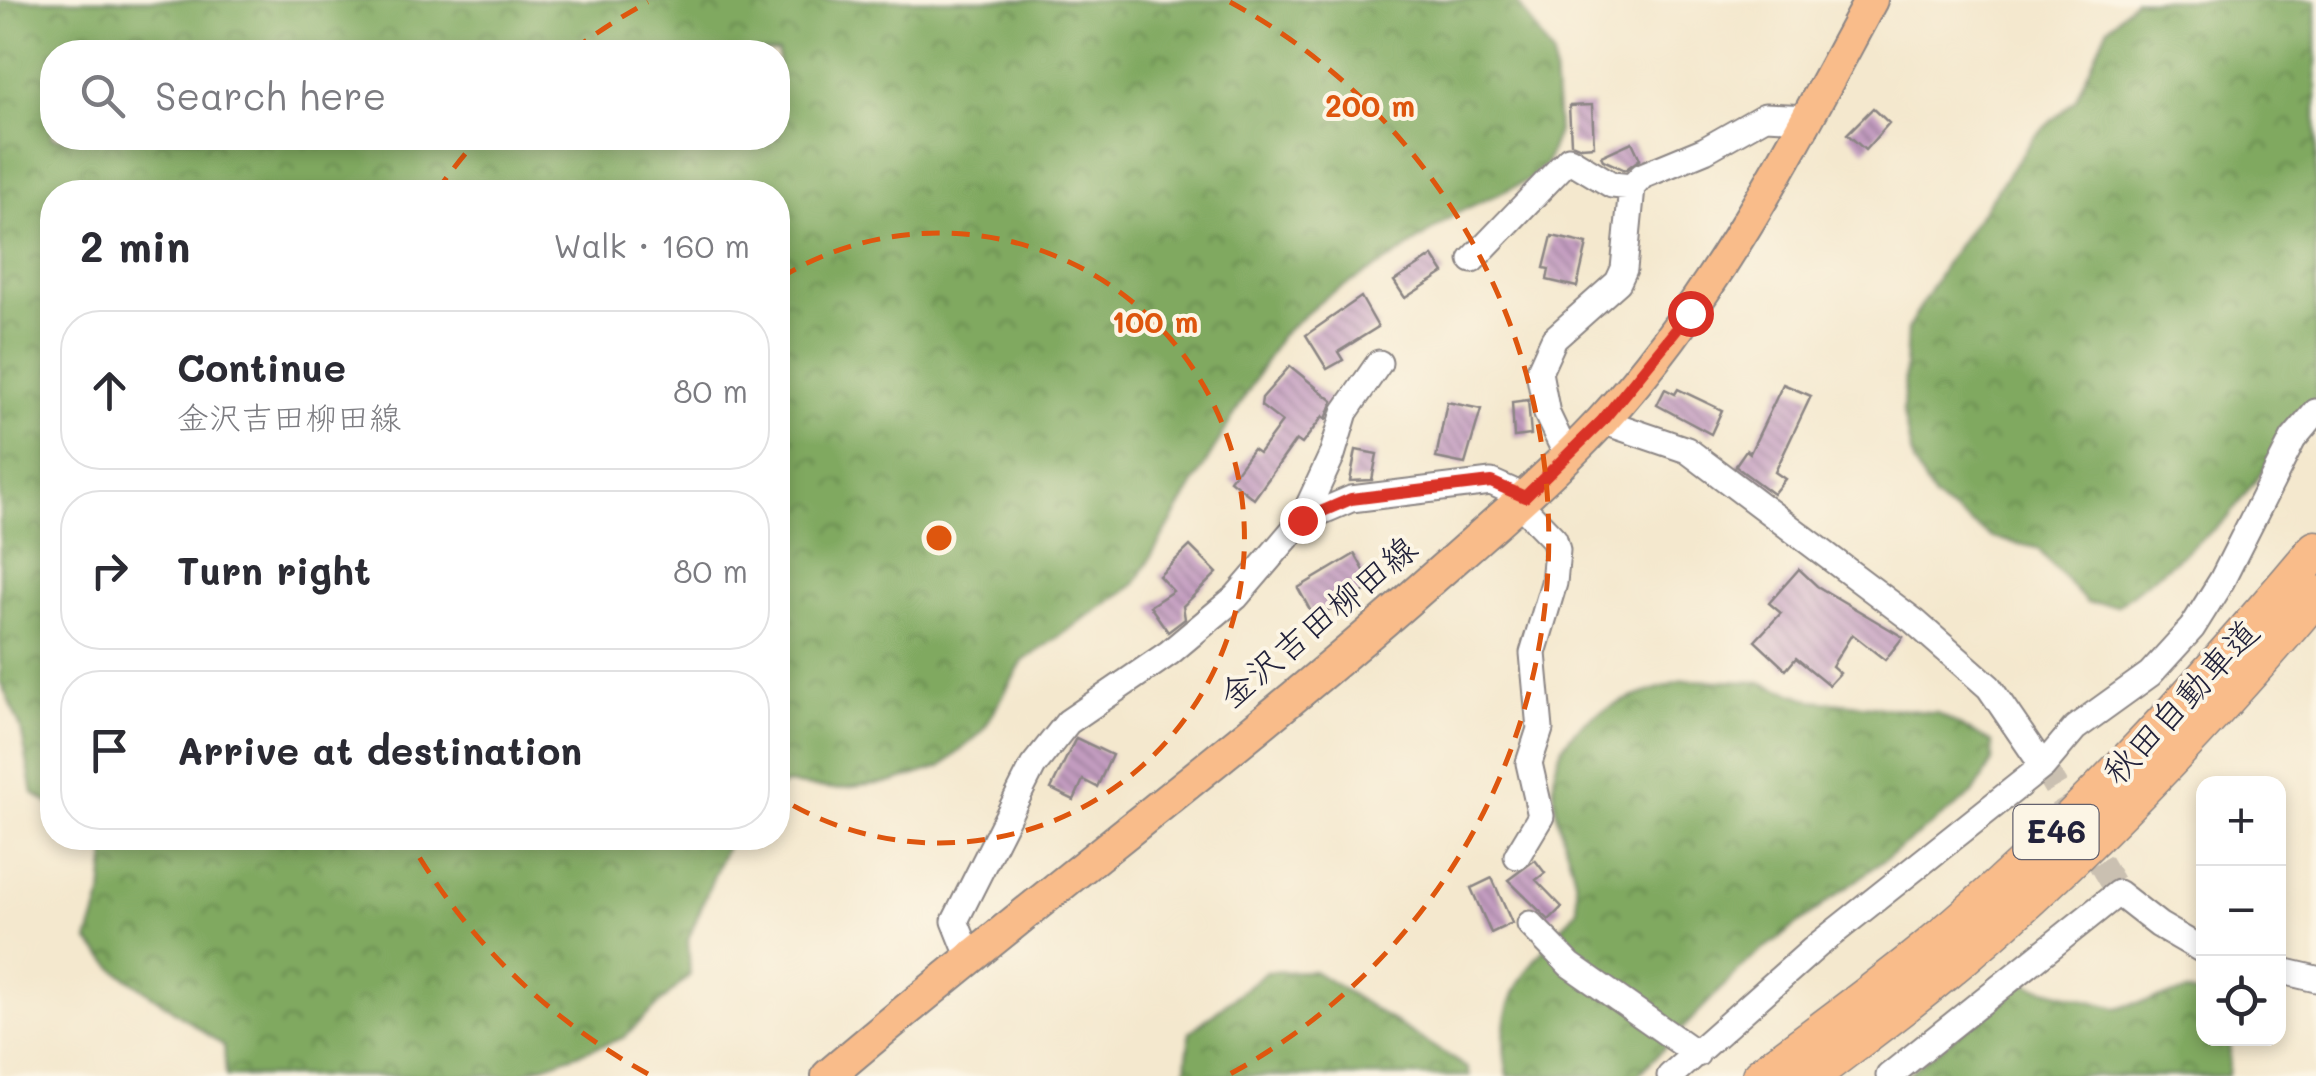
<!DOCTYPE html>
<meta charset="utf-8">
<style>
:root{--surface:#fff;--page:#f7f7f7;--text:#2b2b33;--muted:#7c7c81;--line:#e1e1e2}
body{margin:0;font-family:Mali,"Klee One",sans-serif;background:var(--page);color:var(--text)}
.controls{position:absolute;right:30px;bottom:30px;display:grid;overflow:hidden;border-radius:20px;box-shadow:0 5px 15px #0003}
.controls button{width:90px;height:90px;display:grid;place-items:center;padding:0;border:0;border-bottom:2px solid var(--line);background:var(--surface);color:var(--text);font:50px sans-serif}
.stop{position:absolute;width:30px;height:30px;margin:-22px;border:8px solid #d93025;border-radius:50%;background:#fff}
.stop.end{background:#d93025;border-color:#fff;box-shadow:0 2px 10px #0008}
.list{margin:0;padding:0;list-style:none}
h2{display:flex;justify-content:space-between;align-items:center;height:130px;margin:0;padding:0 40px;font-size:42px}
h2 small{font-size:32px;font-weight:400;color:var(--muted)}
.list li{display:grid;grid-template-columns:65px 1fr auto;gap:30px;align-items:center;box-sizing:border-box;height:160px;margin:0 20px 20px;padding:0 20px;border:2px solid var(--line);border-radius:40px}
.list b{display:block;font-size:38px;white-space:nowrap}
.list p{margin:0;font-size:32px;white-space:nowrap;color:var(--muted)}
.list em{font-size:32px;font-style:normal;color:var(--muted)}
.icon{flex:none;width:55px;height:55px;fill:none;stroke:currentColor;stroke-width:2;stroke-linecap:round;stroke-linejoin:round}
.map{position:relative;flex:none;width:2316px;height:1076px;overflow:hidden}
.search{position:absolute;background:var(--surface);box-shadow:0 5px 15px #0003;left:40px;top:40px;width:750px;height:110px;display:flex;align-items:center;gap:25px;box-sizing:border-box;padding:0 35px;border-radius:40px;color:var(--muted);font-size:38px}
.panel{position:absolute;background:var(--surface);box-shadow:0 5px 15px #0003;left:40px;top:180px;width:750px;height:670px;border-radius:40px}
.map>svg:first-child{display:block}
</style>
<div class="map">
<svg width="2316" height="1076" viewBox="0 0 2316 1076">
<defs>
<pattern id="forest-crowns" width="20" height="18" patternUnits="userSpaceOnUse" patternTransform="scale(2.5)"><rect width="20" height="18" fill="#80a960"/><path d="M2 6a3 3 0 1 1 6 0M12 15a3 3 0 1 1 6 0" fill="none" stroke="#688950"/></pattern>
<pattern id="building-back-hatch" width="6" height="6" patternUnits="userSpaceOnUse" patternTransform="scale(2.5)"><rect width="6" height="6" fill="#c39cc0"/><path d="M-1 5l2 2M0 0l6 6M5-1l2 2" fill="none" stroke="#9e7f9d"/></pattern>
</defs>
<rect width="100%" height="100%" fill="#fcf5e5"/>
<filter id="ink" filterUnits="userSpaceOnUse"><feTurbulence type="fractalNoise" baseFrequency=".01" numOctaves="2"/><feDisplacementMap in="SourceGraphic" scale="20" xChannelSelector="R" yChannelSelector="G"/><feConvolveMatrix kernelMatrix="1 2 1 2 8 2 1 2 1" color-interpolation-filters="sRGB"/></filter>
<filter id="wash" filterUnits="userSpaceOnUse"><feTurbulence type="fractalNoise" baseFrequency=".0048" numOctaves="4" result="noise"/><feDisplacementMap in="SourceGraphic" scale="40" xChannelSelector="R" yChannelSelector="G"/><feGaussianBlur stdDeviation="2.25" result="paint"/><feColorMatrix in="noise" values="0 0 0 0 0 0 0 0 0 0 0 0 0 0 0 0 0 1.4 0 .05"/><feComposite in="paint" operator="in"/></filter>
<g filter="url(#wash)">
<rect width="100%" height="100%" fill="#f4e8ce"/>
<path fill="url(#forest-crowns)" stroke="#51664e" stroke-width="2.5" fill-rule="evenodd" d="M0,0H1516L1553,56L1558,131L1546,164L1527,181L1458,212L1396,256L1327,296L1281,335L1135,584L1023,661L982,732L941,767L893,782L835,789L785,784L778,789V192H52V806L33,793L21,728L0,681ZM52,52H778V138H52Z
M2135,0H2316V397L2228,518L2118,605L2087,603L2037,548L1993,538L1934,498L1913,462L1903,413L1907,330L1947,261L2034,137L2075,100L2107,29Z
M1684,680L1760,682L1812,700L1937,713L1992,743V762L1973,794L1748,961L1637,1076H1508C1491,996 1531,965 1577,910C1579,878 1568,856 1560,827C1532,724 1603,707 1684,680Z
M93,838H729L688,940L690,975L623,1038L515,1076H226L224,1046L116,970L88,941L102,895L106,850Z
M1314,971L1467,1068L1470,1076H1185L1190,1032L1266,972Z
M2023,983L2116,1008L2187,992L2203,995L2204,1038L2231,1039L2228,1076H1905Z"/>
<g id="blocks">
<path fill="url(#building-back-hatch)" d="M1592,105L1594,146L1581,147L1571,143L1569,106Z
M1873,108L1889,123L1865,150L1847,134Z
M1632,142L1640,159L1625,170L1603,160L1601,156Z
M1552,236L1587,244L1577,287L1547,280L1549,269L1544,268Z
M1433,256L1444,273L1405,298L1394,281Z
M1361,297L1378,327L1338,352L1343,360L1327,369L1306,335Z
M1290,366L1333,401L1326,419L1323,416L1302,444L1296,440L1254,499L1230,480L1253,449L1259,453L1282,422L1261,406L1262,398Z
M1783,384L1811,396L1775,472L1785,479L1773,494L1735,466L1746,450L1750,453Z
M1665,389L1675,394L1678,389L1722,410L1711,434L1657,405Z
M1528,400L1531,435L1514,437L1512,402Z
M1447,402L1481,409L1465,464L1436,458Z
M1356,450L1377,454L1372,480L1350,481Z
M1190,546L1217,573L1183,606L1185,619L1168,632L1150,606L1173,591L1159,576Z
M1355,554L1373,587L1314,617L1298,588Z
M1799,569L1817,586L1903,637L1885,660L1852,634L1832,666L1840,673L1829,685L1796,658L1786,670L1755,641L1781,613L1769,603Z
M1076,738L1112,755L1097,787L1083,780L1074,800L1051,789Z
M1535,860L1545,873L1536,880L1562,907L1549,920L1508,880Z
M1492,878L1512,923L1491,933L1471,888Z"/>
</g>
</g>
<g filter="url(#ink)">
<use href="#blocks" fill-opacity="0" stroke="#8b8584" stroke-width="2.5"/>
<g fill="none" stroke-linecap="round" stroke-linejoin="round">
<path stroke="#cac0b1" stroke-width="25" stroke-dasharray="25 12" stroke-linecap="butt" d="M2043,766L2118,893"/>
<defs>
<path id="minor" d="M1472,260L1569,159L1612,185L1632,187
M1602,421L1687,450L1914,621L1989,687L2043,766
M1567,456L1547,414L1539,372L1554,339L1618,282L1624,269L1632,187L1642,176L1705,150L1765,116L1808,118
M1302,520L1332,455L1345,412L1379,363
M1517,856L1541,816L1529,763L1540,729L1533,653L1554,583L1557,550L1554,539L1519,503
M1530,924L1570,965L1697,1054
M969,956L955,921L1033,766L1068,722L1169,653L1236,597L1302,520L1351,499L1491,482L1525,497
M2278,970L2316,979
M1670,1076L1818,945L2043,766L2075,728L2150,674L2192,628L2222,580L2293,439L2316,412
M1889,1076L2118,893L2159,925L2204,951"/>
<path id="major" d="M828,1076C1021,911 1226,760 1416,593C1479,537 1544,483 1601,422C1716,297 1791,148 1871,0"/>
<path id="highway" d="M1761,1076C1816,1035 1871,995 1924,952C2069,833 2196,693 2316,550
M1810,1076C1854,1042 1900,1009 1942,974C2079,861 2202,730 2316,595"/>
</defs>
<use href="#minor" stroke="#8b8584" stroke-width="29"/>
<use href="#major" stroke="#8b8584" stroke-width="36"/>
<use href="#highway" stroke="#8b8584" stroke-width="41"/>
<use href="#minor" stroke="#fff" stroke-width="25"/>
<use href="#major" stroke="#f9bc8a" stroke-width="32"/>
<use href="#highway" stroke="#f9bc8a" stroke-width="38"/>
</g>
</g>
<g fill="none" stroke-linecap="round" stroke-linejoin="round" filter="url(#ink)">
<path stroke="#d93025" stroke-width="12" d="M1302,520L1351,499L1491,482L1525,497L1602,421L1690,313"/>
</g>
<g fill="none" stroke="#de560e" stroke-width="5" stroke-dasharray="18 12">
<path d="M780 278A305 305 0 1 1 780 798"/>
<path d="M648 1074A610 610 0 0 1 408 838M436 192A610 610 0 0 1 479 138M572 51A610 610 0 0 1 648 2M1230 2A610 610 0 0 1 1230 1074"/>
</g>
<g text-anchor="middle" stroke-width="8" stroke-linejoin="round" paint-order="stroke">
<rect fill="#fcf5e5" stroke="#63616e" stroke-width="2.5" x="2013.5" y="805" width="85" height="54" rx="8"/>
<g font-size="32" font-weight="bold" fill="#22223b">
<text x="2056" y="843">E46</text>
</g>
<g font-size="35" fill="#22223b" stroke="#fcf5e5">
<text transform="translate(1318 622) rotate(-40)" y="12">金沢吉田柳田線</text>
<text transform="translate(2181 702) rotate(-47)" y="12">秋田自動車道</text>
</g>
</g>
<circle cx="939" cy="538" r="15" fill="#de560e" stroke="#fcf5e5" stroke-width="5"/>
<g font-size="30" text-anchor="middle" font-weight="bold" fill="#de560e" stroke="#fcf5e5" stroke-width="8" stroke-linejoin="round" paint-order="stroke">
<text x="1370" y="117">200 m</text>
<text x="1155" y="333">100 m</text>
</g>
</svg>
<div class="controls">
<button>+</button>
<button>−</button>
<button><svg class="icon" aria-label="locate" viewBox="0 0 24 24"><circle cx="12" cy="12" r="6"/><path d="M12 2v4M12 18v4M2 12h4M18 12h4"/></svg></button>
</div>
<div class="stop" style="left:1690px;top:313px"></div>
<div class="stop end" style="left:1302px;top:520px"></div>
<div class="search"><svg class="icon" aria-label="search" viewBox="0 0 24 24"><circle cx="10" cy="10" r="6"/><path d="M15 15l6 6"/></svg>Search here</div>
<section class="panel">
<h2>2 min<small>Walk · 160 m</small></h2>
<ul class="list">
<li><svg class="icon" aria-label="ahead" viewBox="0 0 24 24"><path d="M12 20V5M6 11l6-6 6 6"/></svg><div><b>Continue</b><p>金沢吉田柳田線</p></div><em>80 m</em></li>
<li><svg class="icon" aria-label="right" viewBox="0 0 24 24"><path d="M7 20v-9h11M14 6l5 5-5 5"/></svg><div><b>Turn right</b></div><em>80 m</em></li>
<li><svg class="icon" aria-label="arrive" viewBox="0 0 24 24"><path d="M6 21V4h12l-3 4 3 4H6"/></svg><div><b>Arrive at destination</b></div></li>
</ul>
</section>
</div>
